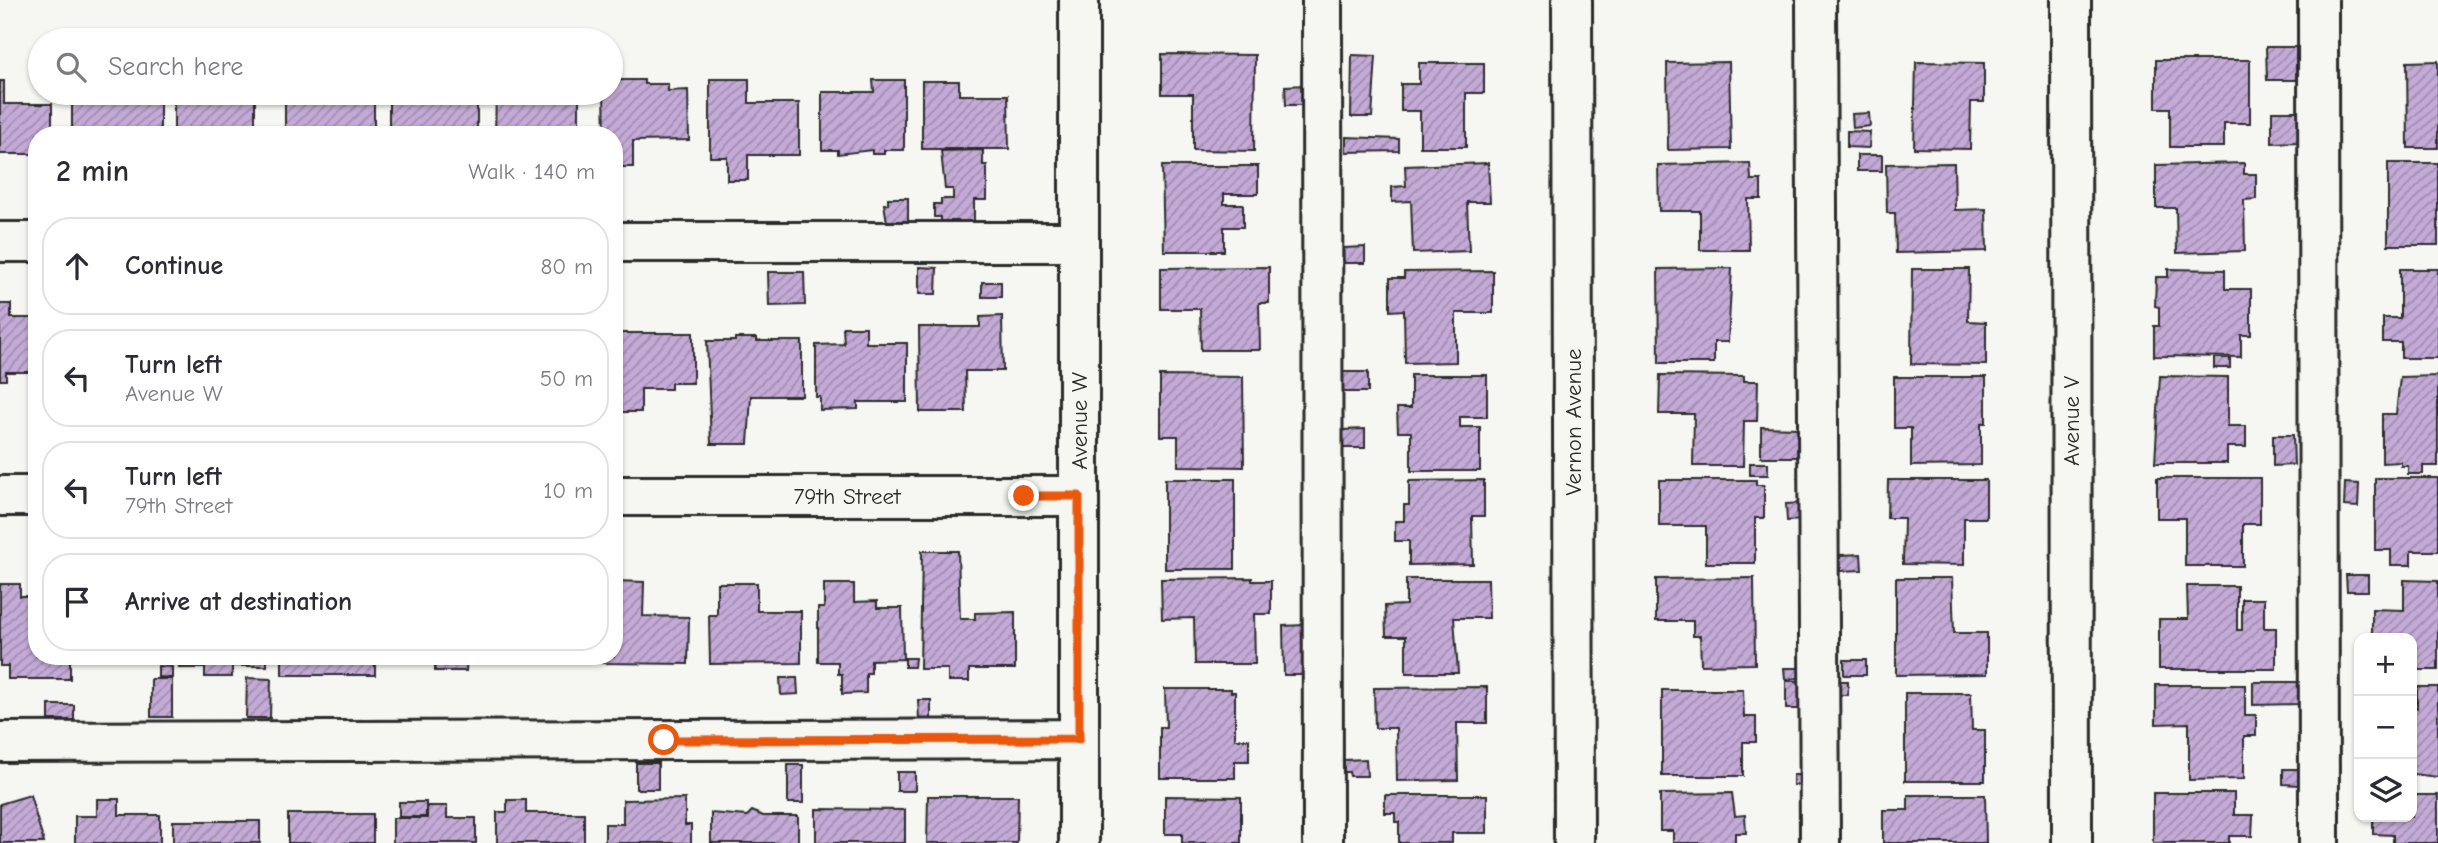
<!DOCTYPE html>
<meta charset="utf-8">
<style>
:root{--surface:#fff;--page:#f7f7f7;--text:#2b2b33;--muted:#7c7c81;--line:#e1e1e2}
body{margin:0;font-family:"Comic Neue",sans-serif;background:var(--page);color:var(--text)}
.controls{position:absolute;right:21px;bottom:21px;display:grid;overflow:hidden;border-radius:14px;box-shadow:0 2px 5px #0004}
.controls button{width:63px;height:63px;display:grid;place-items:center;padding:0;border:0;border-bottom:2px solid var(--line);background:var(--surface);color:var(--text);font:35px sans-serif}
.stop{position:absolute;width:21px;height:21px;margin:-16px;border:5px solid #ea580c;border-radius:50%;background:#fff}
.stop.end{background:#ea580c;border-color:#fff;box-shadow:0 2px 7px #0008}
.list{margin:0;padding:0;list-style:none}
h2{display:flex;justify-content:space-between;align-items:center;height:91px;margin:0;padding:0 28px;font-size:30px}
h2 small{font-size:23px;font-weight:400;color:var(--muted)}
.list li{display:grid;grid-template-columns:46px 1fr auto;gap:21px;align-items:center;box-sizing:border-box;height:98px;margin:0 14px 14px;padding:0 14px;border:2px solid var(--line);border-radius:28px}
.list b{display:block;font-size:26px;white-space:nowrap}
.list p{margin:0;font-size:23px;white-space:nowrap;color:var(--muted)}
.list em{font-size:23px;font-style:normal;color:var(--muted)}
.icon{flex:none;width:38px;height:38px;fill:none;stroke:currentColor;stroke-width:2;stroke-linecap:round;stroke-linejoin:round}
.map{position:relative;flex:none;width:2438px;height:843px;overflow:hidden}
.search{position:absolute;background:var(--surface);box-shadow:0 2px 5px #0004;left:28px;top:28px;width:595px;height:77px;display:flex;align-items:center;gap:18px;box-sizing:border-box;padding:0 24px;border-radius:38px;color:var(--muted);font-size:26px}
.panel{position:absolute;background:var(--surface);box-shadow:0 2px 5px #0004;left:28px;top:126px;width:595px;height:539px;border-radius:28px}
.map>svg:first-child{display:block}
</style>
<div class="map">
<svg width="2438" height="843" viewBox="0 0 2438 843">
<defs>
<pattern id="building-hatch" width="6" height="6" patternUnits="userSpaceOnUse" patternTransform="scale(1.75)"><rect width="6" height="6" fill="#c4aad7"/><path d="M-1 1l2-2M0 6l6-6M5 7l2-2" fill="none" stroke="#9f8baf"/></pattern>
</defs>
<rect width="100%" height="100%" fill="#f6f6f2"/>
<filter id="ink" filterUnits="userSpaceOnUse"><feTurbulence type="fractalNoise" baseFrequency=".0143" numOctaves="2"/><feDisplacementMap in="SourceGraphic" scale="14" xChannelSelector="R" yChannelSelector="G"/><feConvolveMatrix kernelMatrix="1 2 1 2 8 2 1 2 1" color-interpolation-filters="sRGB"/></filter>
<g filter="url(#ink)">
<path fill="url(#building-hatch)" stroke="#2b2b2b" stroke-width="2" d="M2266,47H2296V80H2267Z
M1162,54L1255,55L1254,151L1193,150V94H1162Z
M1352,55L1376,56L1372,117H1351Z
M2156,60H2250V123H2224V147H2170V108H2156Z
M2438,61V148H2408L2407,62Z
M1729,62L1731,149L1668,150L1667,63Z
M1916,62L1984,63V102H1971L1970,149L1914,148Z
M1419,63H1484V93H1466V147H1420V111H1401V84H1419Z
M710,79H749V103H799V155H748V180H727V157H710Z
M611,80H644V84H668V91L688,90L689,140L633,141V167H614V135H605L604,93H611Z
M873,80H904V150H884V154H872V150L838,154V150H822V92H874Z
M0,81H4V104H52V135H37V154H0Z
M922,81H959V95H1008L1009,149H922Z
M1306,85V105H1286L1285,86Z
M72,93L160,95V135H72Z
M174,93H255V135H174Z
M285,93H374V135H285Z
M389,93H477V135H389Z
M496,93H579V135H495Z
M2272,111H2299L2300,142L2272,143Z
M1869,113L1870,126L1853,128L1852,114Z
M1847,131L1870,132L1869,148L1847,147Z
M1346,137L1399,139V151L1346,152Z
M983,150V165H987V200H974V221H941V217H934V204H941V199H953V189H945L941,151Z
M1857,155H1882V171H1857Z
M1488,163L1490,202H1467L1469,251L1413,253L1411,201L1392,202V187L1406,186L1405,166Z
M1750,163L1751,180H1761V199H1748L1749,250H1700V211H1659L1658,165Z
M1954,163L1955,210L1986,209L1987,251L1896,253L1895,213H1887L1886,164Z
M2244,163V174H2256V199L2244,200L2245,251L2177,253L2176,208H2156V165Z
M2388,163H2438V245H2388Z
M1162,166H1258V194H1224V204H1243V227H1224V251H1164Z
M888,198H908V222H887L884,204H888Z
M1365,247V263H1344L1343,248Z
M919,267L937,268L936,294H919Z
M1269,267V303H1259L1260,350H1201L1200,309H1161V268Z
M1732,268L1728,342H1714V363H1659L1658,269Z
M1912,269H1969L1968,321L1986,322V365L1911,364Z
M2168,269L2225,270V289H2251V335H2241V357L2154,356V326H2159V307L2155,306L2156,277H2168Z
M2400,269H2438V358H2401V342H2383V318H2400Z
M1493,271V313H1456V362L1405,363L1404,310L1390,311V278H1404V272Z
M768,272H804L805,305L769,306Z
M982,282H1001V297H982Z
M0,304H11V318H37V372H6V380H0Z
M1002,316L1003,371H965L966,412H920L919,327H980V317Z
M843,327H866V343H907V402H858V409L820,410V397H816V345L844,344Z
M614,333H693V383H671V389H641V412H614Z
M735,338H757V341H802V396H751L748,444H711L707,341H735Z
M2214,358H2230V368H2214Z
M1343,372H1368V392H1343Z
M1411,375H1487V417H1460V427H1480V471H1411V432H1398L1397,408H1411Z
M1660,375L1744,376V381H1758L1757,421H1744L1743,466H1693L1694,414H1659Z
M1160,376L1243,377L1244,467L1178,466V436H1160Z
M2160,376L2228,377V426H2246V447H2227V463H2155Z
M2438,376V466H2423V474H2408V466H2401V462L2382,463V414H2396L2400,377Z
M1894,377H1986V423H1981V465L1911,466V428H1894Z
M1761,427L1799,428V457H1761Z
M1365,429V448H1342V430Z
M2273,435H2293L2294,465L2273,466Z
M1750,463H1768V475H1750Z
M2157,478H2260V524H2243V566H2185V518H2157Z
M2375,478H2438V551H2411V565H2391V550H2375Z
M1165,479H1235V569H1165Z
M1484,480V516H1472L1473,564L1409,565V541H1395V521H1404V505H1409V481Z
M1659,480H1756V485H1764V518H1755V563H1706V526H1659Z
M1888,480H1986V518H1964V565L1903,564L1904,518H1887Z
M2345,483L2359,484L2358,507L2344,506Z
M1804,503V520L1787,521L1786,504Z
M922,551H958L960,619H975V613L1015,612V669H969V681H948V669H920Z
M1861,554L1862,570L1841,571L1840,555Z
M2346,575H2368V591H2347Z
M1252,578V581H1271V614H1254L1255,664H1195L1194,618L1162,619L1161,579Z
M1754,578L1755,664L1701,665L1700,636H1693V621H1656V579Z
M1896,578H1952L1954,633H1987V674L1896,675Z
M1406,579H1488L1489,618H1454L1458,673H1406V636H1386L1385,606L1406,605Z
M2404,580L2438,581V670H2412V638H2372V609L2404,610Z
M614,581L644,582L643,616L689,617L688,664L602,663V656H614Z
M717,583H757V611H801V663L710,664L709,615H717Z
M0,584H20V596H37V656H70V679H8V666H0Z
M824,584H854V602L877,601V608H902L903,659L871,660V673H866V693L842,694V674H838V662H818V608H824Z
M2187,586H2237V630H2242V599H2264V628H2276V669H2159V619H2188Z
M1304,625L1305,675H1284L1283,626Z
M179,656H267V666H232V677H205V668H179Z
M282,656H375V675H282Z
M467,656L466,671H435V657H390Z
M497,656H585V661L497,662Z
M905,658H915L914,667H905Z
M1844,660H1866V675H1844Z
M158,666L172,667V678L158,677Z
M1784,668H1801V678L1785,679Z
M247,678L271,679L270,718H246Z
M780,678H797L798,694L781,695Z
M151,679H172V717H151Z
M1786,681H1803V709H1786Z
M1840,681H1848V695H1840Z
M2253,682H2300V704L2253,705Z
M2156,685H2245V715H2256V736H2244V779L2189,780V723L2156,724Z
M1487,687V723H1457L1458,780L1397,781L1396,728H1375L1374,688Z
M2417,687H2438V777L2412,774V708H2417Z
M1165,689H1231V692H1235V739H1249V761H1235V778H1160V727H1166Z
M1662,690H1743L1744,717H1756V742H1743V776H1662Z
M1905,693H1971L1972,730H1985V781H1905Z
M918,700H931V719H919Z
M49,705H74V720H49Z
M1366,759L1367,776H1350L1349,772H1344V760Z
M636,763H658V789H636Z
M788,765H803V803H788Z
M2283,769H2298V785L2283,784Z
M897,772H915V791H897Z
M1793,775H1803V785H1793Z
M1732,793L1735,816L1745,815L1746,833H1735V843H1673V831H1660V794Z
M2153,793H2234V815H2253L2252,836H2229V843H2153Z
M30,795L44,843H0V804Z
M1385,795H1487V833H1452V843H1399V822H1395V813H1385Z
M1908,795H1985L1986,843H1883V810H1908Z
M2412,795H2438V843H2393V835L2373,834V817H2412Z
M928,796H1018L1017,843H927Z
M1165,796L1241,797V843H1182V834H1165Z
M97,799H119V815H160V843H75V816H97Z
M685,799V825H691V843H605V824H623V800Z
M507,800H526V813H584V843H497V812H507Z
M399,802H426V817H399Z
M427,806H447V818H476V843H393V818H427Z
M816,809L905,810V843H816Z
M752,811L763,816H798V843H711V813L747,816Z
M288,814H373V843H288Z
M173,821H260V843H173Z"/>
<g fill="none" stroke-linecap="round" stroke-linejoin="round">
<defs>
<path id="minor" d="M1079,0V843
M1322,0L1323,843
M1572,0L1574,843
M1816,0L1820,843
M2071,0L2072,843
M2318,0L2319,843
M0,242H37
M614,242H1078
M0,496H37
M614,496H1079
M0,742L1079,739"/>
</defs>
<use href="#minor" stroke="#2b2b2b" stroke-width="44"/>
<use href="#minor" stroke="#f6f6f2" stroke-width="38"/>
</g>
</g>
<g fill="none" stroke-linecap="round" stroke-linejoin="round" filter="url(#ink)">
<path stroke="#ea580c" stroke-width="9" d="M664,740L1079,739V496H1024"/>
</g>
<g text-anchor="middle" stroke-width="5" stroke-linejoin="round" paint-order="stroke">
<g font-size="23" fill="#2b2b2b" stroke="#f6f6f2">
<text transform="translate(1079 421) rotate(-90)" y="8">Avenue W</text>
<text transform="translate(2071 421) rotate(-90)" y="8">Avenue V</text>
<text transform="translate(1573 422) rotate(-90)" y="8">Vernon Avenue</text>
<text x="847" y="504">79th Street</text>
</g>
</g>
</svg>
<div class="controls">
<button>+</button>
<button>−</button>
<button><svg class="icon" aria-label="layers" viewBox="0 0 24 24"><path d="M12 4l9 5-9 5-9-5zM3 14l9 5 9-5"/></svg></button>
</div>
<div class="stop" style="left:664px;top:740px"></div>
<div class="stop end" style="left:1024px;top:496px"></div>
<div class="search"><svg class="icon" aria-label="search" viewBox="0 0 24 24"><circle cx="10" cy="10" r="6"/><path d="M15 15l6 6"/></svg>Search here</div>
<section class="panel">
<h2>2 min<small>Walk · 140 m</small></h2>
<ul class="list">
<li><svg class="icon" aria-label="ahead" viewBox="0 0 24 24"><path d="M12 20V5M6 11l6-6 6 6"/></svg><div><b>Continue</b></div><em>80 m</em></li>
<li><svg class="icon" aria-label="left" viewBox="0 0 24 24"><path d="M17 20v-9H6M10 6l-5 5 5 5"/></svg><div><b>Turn left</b><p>Avenue W</p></div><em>50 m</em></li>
<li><svg class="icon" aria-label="left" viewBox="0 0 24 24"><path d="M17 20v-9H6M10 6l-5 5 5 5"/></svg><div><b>Turn left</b><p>79th Street</p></div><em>10 m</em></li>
<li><svg class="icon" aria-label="arrive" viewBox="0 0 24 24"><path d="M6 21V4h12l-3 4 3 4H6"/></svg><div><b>Arrive at destination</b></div></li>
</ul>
</section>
</div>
